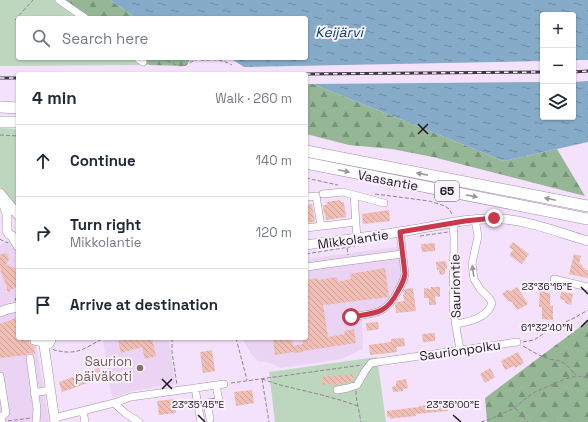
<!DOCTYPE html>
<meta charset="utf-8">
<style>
:root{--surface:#fff;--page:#f6f6f7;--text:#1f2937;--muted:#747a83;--line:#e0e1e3}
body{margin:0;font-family:"Space Grotesk",sans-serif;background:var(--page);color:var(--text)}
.controls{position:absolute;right:12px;top:12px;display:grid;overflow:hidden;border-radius:4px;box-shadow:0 1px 3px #0004}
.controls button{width:36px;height:36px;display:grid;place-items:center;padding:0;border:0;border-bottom:1px solid var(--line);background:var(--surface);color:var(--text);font:20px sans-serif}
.stop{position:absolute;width:12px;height:12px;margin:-9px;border:3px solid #c9384b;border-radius:50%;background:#fff}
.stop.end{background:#c9384b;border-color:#fff;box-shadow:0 1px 4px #0008}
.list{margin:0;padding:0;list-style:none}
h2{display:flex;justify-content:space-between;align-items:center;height:52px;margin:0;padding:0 16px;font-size:17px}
h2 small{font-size:13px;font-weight:400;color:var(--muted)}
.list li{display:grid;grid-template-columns:26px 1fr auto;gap:12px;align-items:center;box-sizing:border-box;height:72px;padding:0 16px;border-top:1px solid var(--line)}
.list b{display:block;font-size:15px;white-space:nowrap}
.list p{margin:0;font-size:13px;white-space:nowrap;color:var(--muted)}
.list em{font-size:13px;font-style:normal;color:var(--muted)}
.icon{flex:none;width:22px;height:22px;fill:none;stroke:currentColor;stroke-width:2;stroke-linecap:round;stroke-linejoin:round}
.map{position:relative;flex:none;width:588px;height:422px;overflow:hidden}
.search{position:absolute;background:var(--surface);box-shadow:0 1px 3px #0004;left:16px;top:16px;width:292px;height:44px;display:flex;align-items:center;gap:10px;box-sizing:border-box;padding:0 14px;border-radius:4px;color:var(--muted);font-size:15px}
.panel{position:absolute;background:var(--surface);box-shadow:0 1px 3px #0004;left:16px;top:72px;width:292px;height:268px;border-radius:4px}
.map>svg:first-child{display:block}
</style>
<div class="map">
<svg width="588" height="422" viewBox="0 0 588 422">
<defs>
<pattern id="forest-firs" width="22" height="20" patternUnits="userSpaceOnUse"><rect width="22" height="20" fill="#95b796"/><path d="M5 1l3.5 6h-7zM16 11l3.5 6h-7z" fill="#79947a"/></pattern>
<pattern id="water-ripples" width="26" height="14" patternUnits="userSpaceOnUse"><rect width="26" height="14" fill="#86abc9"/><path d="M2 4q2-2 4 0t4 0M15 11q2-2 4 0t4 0" fill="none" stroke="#6d8aa3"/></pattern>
<pattern id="building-back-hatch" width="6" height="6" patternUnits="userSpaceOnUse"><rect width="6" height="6" fill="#f0beb4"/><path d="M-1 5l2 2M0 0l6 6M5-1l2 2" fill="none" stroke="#cda39a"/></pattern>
</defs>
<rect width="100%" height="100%" fill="#f4e1fb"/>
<path fill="#ead3f3" d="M18,237V338H35L49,422H0V244Z
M404,246L409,284H405L400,294L362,319L363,349L341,359L281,368L270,363L258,361L251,354L242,338H306V259Z
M116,338H169L175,384L132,391L113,398L111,392L103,341Z"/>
<path fill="url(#forest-firs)" d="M64,0H110L136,18H90Z
M140,58H191L186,66L149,65Z
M306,84H313L504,161L557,149L585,196L433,157L392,149L349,145L306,134Z
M588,321V422H487L485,398Z"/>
<path fill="#bdd6be" d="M0,0H64L90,18H18V58H140L149,65L0,66Z
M0,128L18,129V207L3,192L0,187Z
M377,357L386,422H275L269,372Z"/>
<path fill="url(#water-ripples)" d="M110,0H588V60H573V15H543V61L244,67L230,58H306V18H136Z
M588,81V142L504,161L313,84L543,82V117H573V82Z"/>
<path fill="url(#building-back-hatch)" d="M340,200L341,202H344L346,217L326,220L325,213L324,214L323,205H327V202Z
M312,204L315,222L306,223V205Z
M389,210L390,221L363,224L362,214Z
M513,242L529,254L522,264L509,255L513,250L509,247Z
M435,243V251L422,252L421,244Z
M5,253L7,254L9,259L6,265L15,268L16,271L18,272V287L12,289L9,292L7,291V287L4,279L2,277V274L0,268V255Z
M574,254L581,256L579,264L583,265L582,267L585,268V270H588V278L569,274Z
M446,261L447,269H445V274L440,275L439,269L437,270L436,262Z
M385,268L389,296V297L323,305L328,337L345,334L344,331L354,329L356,343L303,351V352L294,353V352L275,355L273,338H292L293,346L303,344L302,338H306V280L318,278V280L337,277L338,282L351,279L350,274Z
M540,282L546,283L545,293H550V306H553V320L542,319V307H539Z
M431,287H440V297L435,296L436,305H429V298H424V288L431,289Z
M517,287L528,304L517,310L512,302L508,301L502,294L507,290L511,291Z
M413,288L416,311L396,313L395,304L397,302L404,301L403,292L405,289Z
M561,292L573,294L571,305L565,303V300L560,299Z
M18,317V338H30L29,343L31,345L34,346L35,354L30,353L26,355L0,358V324Z
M378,322L379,329L367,331L366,323Z
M435,333V341L423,342L422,334Z
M131,338H152L156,356L145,359L142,347L121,353L118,341Z
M404,338L405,346L396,347L397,352L370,355L369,345L391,342V339Z
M212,350L215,371L203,373L200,352Z
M518,352L524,363L515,368L514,366L505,370L501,361Z
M99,368L102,378L62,392L59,382Z
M490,368L495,377L485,383L480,374Z
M353,374V381L336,385L332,386V384L323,385L322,377Z
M406,379L408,388L403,389V391L393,392L392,387L396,386V381Z
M252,390L254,403L236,406L234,392Z
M175,399L176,413L159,415L157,401Z
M449,402V409H448V411L415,414L416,416L395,418L390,419V416L387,417V411L419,407V406Z"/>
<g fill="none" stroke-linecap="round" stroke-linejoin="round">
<defs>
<path id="minor" d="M59,0L85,18
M137,58L143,62
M323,194L343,192L384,203
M354,195L357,239
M306,197L316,196L321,226
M453,223L454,237L453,309L460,350
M306,228L356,222
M306,267L349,261L402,254
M554,279L588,287
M351,317C374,313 386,315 398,291C401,286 404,280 405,274L400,232
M456,324C469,322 488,318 492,303L489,298L480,289L474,279L472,264L478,236L476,225
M34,341L38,342L43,341
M44,347L50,344L53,338
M30,358L37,409L36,422
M0,376L6,413L1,417L2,422
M195,388L201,422
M337,390L348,388L357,385L365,371L371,363L517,342
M34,393L50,390
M114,403L131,397L224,384
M83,411L85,422
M54,418L114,403L125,413L139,422
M210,419L207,403L219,401L216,385"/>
<path id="major" d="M0,193L18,215
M0,200L4,205L7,214V231L9,234L12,236L18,246
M306,245C341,240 377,236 412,230C441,225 472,217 502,219C531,221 560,233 588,241
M0,312L8,309L18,307
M43,338L55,422"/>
<path id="highway" d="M0,107L18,108
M0,122H18
M306,151L588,206
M306,163L588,219"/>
</defs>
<use href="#minor" stroke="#a392a9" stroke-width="8"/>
<use href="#major" stroke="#a392a9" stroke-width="10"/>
<use href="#highway" stroke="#a392a9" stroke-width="12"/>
<path stroke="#908395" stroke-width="1" stroke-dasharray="4 2" stroke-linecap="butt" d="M15,20L33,0
M162,58C169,61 177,68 185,65C189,63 193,61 198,59C202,61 204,60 208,60C217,59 225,61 232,65
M0,135L18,136
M306,178L338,185
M375,194L429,201L445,206L449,209L452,214
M420,236L448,232
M0,239L1,240L8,243
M347,248L348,255
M16,253L18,257
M306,254L355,246
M16,301L15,299L18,297
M172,338V352L177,385
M236,338L247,380
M523,342L534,340L549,330L576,317L588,310
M523,346C532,351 539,356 549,359C553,360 558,360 562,362C568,365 571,371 576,375
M53,349L54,350C79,356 84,348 104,338
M262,379L280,385L318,394L340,400L358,406
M262,379L269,422
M231,383L362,365
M356,391V396L361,422
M515,408L528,422
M8,421L31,418
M481,422L493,418L514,408L529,396L535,392L565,379L577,376L588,378"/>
<use href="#minor" stroke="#fff" stroke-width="7"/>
<use href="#major" stroke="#fff" stroke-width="9"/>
<use href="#highway" stroke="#fff" stroke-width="11"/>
<defs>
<path id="rail" d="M573,72L588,71
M306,74L543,72
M0,78H18"/>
</defs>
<use href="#rail" stroke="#3f3743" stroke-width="3"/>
<use href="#rail" stroke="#faf3fd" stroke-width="1.5" stroke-dasharray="4.5" stroke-linecap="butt"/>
</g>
<defs><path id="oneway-solid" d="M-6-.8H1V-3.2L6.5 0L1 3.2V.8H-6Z"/></defs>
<g fill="#99979b">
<use href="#oneway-solid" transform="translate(344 171) rotate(12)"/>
<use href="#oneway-solid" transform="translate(422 174) rotate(-169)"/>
<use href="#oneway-solid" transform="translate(472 196) rotate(11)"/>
<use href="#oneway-solid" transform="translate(550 199) rotate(-168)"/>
<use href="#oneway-solid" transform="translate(473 271) rotate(-99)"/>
</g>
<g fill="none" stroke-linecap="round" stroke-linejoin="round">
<path stroke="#c9384b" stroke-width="5" d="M351,317C374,313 386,315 398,291C401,286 404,280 405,274L400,232L465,221L494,218"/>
</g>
<path fill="none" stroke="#1d1720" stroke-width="1.5" d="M418,124L428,134M418,134L428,124M581,287L588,294M581,327L588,320M162,379L172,389M162,389L172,379M198,415L205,422M453,415L461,422"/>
<circle fill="#8d6e63" stroke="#faf3fd" stroke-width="1.5" cx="140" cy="368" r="4"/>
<g text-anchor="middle" stroke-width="4" stroke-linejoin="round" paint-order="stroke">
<rect fill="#faf3fd" stroke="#5f5962" stroke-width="1" x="435" y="181" width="24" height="20" rx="3"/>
<g font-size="12" font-weight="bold" fill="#1d1720">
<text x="447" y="195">65</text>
</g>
<g font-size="13" fill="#1d1720" stroke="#faf3fd">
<text transform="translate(388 180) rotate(11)" y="5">Vaasantie</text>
<text transform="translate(353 239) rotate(-8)" y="5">Mikkolantie</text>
<text transform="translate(455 286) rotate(-91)" y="5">Sauriontie</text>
<text transform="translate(460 350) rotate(-8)" y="5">Saurionpolku</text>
</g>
<g font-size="13" fill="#785e54" stroke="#faf3fd" text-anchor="end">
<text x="132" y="366">Saurion<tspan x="132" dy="15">päiväkoti</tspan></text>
</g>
<g font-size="14" font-style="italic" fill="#04446c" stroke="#faf3fd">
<text x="339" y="37">Keijärvi</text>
</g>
</g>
<g font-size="10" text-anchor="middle" fill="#1d1720" stroke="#faf3fd" stroke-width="4" stroke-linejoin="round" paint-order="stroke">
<text x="547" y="290">23°36'15"E</text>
<text x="547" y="331">61°32'40"N</text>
<text x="198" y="408">23°35'45"E</text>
<text x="453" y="408">23°36'00"E</text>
</g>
</svg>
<div class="controls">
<button>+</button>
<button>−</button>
<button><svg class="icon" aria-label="layers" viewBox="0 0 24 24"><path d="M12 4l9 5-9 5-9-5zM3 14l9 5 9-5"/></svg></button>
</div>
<div class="stop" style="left:351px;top:317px"></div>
<div class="stop end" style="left:494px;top:218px"></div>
<div class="search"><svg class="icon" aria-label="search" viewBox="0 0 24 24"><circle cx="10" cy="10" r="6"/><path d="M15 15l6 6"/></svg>Search here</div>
<section class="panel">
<h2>4 min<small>Walk · 260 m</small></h2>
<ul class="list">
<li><svg class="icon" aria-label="ahead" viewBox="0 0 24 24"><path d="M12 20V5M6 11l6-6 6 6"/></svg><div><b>Continue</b></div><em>140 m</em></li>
<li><svg class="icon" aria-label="right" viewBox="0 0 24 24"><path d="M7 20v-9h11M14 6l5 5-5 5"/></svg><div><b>Turn right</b><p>Mikkolantie</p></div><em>120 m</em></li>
<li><svg class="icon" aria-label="arrive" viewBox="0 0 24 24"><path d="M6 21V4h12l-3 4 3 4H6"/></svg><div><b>Arrive at destination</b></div></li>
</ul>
</section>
</div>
